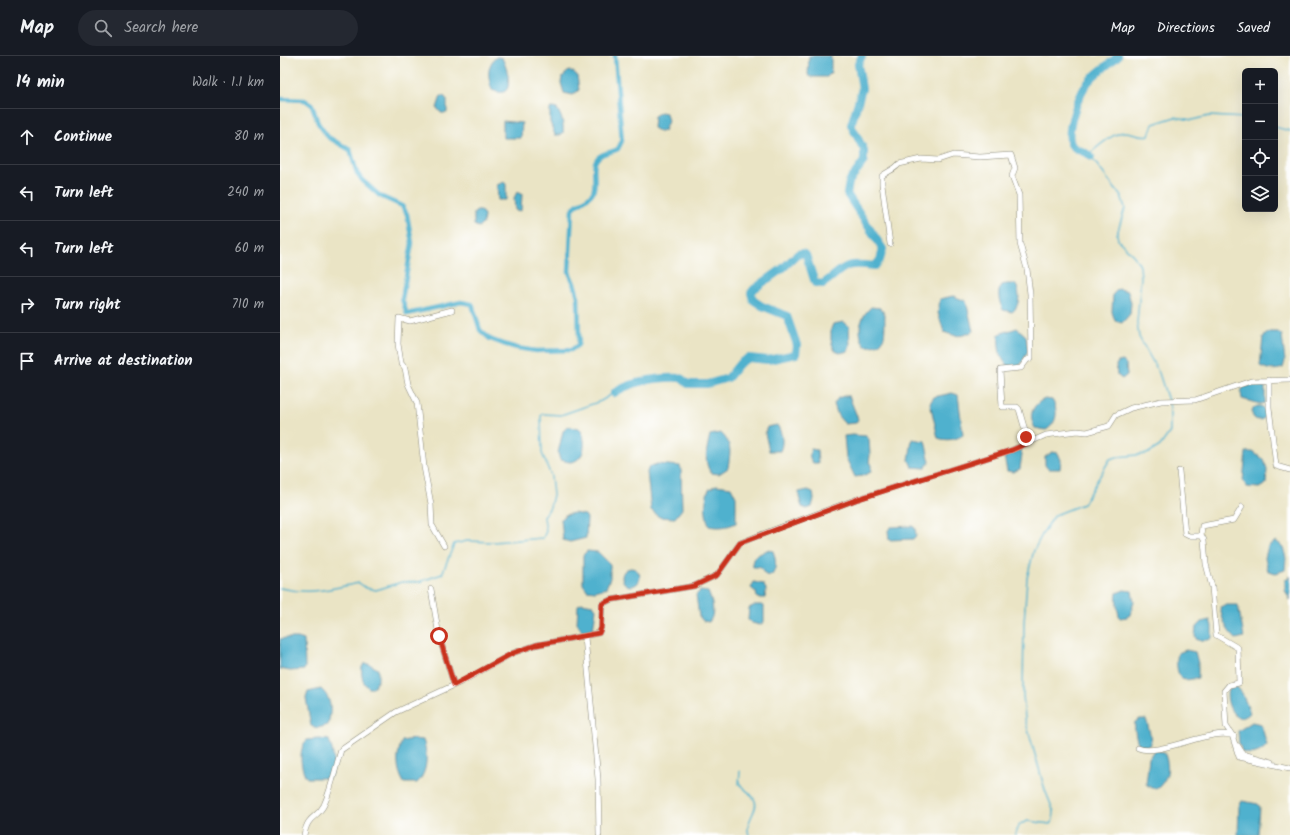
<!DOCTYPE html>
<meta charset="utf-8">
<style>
:root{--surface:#171b24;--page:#242831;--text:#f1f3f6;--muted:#9ea1a6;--line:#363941}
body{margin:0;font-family:Kalam,sans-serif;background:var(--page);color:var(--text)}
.controls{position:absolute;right:12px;top:12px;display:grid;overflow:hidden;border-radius:6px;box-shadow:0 4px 16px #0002}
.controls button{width:36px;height:36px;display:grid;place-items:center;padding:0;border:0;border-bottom:1px solid var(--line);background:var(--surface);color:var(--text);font:20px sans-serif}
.stop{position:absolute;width:12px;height:12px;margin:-9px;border:3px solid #c8321e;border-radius:50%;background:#fff}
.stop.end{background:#c8321e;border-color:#fff;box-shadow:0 1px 4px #0008}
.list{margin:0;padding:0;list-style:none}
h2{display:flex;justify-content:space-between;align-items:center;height:52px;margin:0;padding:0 16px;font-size:17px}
h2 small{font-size:13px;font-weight:400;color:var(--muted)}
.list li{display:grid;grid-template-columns:26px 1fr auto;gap:12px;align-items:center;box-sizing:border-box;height:56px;padding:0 16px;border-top:1px solid var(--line)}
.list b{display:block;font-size:15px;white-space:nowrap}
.list em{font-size:13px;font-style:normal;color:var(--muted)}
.icon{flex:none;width:22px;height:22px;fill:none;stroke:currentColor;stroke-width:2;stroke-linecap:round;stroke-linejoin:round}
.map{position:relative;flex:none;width:1010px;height:779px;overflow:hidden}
header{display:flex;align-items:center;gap:24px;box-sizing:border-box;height:56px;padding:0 20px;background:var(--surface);border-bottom:1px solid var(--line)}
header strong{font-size:19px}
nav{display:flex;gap:22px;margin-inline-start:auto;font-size:14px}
.search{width:280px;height:36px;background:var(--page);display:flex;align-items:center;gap:10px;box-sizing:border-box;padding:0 14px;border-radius:22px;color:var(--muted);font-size:15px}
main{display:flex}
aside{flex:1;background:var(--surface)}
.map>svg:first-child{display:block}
</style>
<header>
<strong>Map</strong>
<div class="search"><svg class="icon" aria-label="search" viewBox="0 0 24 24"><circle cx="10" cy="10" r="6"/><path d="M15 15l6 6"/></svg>Search here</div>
<nav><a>Map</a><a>Directions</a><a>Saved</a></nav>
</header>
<main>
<aside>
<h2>14 min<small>Walk · 1.1 km</small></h2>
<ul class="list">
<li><svg class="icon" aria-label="ahead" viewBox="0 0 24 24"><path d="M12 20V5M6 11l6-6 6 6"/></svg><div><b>Continue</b></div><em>80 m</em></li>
<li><svg class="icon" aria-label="left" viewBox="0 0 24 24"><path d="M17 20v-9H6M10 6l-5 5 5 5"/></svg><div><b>Turn left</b></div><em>240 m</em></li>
<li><svg class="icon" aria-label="left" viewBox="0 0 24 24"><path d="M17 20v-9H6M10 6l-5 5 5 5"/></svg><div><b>Turn left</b></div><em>60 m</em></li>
<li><svg class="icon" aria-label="right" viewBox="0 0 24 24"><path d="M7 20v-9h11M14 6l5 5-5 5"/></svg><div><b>Turn right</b></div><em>710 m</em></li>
<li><svg class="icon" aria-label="arrive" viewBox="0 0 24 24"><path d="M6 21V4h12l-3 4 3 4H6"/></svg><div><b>Arrive at destination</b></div></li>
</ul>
</aside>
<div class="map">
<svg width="1010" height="779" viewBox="0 0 1010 779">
<rect width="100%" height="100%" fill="#fff"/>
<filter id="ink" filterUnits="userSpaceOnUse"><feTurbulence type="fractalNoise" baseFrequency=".025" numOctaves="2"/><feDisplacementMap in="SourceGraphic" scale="8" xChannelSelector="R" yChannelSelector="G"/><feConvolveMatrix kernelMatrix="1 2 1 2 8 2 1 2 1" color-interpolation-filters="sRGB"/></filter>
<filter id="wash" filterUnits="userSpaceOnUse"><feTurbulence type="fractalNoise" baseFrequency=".012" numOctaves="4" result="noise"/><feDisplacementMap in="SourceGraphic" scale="16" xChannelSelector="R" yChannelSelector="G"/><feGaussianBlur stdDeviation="0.9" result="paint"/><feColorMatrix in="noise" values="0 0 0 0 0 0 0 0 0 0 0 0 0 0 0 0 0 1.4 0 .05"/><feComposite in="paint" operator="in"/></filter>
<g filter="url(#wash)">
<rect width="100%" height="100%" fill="#eae4c5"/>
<path fill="#4fb1ce" stroke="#3d6e7c" d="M529,0H551V17L547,21H531L528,19Z
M217,1L222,2C228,13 237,45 212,34C208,23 206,8 217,1Z
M289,15L293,16L297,19L299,34L293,39L284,37L281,27L282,21Z
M161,40H164L167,44V57H161L157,52Z
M272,52L277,53C282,61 284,68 283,77L280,79H275L270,66V53Z
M381,56L386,57L388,65L384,75L380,76L373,72L374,60Z
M223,65L242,67L241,82H223Z
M224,126L226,128V144H218L217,129Z
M237,136L242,138L241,155L235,154L234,142Z
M197,155H201L204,160L203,168L198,171L194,169V157Z
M727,228H735C741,235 740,251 732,256L723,254C719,245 717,238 721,229Z
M838,233L848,235L851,247L850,258L842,267L835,265L832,256L833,238Z
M673,240L686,245L693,275C682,281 676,281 664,276L658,257L660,243Z
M591,251L600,252L605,258C604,276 609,292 585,290C576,277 580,261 591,251Z
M564,266L569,270L570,290L568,295L560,297L554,294L551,284V273L553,268Z
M737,272L746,280L748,295L740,310L729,311C719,302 718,291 719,278Z
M989,276H998L1002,279L1005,305L1003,312C994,315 988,314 980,310L983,281Z
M843,305L846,308L847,319L842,323L837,319L836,309L838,306Z
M973,329H985V347L980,348L962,343L961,337L963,331Z
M672,337L678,339L683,379C676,384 666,385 658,382L650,347L654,341Z
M564,340H569L578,363L576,367L565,368L558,360L554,348L558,342Z
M765,343L772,344C779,354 777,368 766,374L755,372C748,360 752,348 765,343Z
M972 357a7 7 0 1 1 14 0a7 7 0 1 1-14 0Z
M497,369C502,376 504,387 500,395H489L485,377L487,371Z
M288,371L299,372C307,381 307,405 290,406C287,406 283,404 280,404L278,397L283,375Z
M441,377C453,389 450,396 448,412L439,418L431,417C423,406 427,392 430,379Z
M572,379L586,380L589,383L590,399L589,407L591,408V416L582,420L575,421L566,402L564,380Z
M632,383L645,385L650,406L645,412L632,411L629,404Z
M531,393L537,394L538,407H533C529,402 529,399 531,393Z
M740,393L742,398L740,413L733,416L727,415L724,400Z
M772,396L778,397L781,404L780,413H768L765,409V401Z
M966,396H973L984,404L987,413L986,428L979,432L967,431L963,425Z
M377,408L400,410L401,413L402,453L395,462L379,461L371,454L367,416L369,411Z
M436,429L451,431L456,441V467C448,471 438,472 429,470C425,458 424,445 429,433Z
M528,434L533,436L534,443L532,451L527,453L522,451L519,441V436Z
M294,457L305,459L307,462L306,482L290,486L283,484L281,463L285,459Z
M632,470L635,472L636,480L633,483L609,484L608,474L611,471Z
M996,485L1003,491L1006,502L1005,514L996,517L988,515L985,502L988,490Z
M487,494L493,495C496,503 497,512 492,519C483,521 484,516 480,511H473L472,507L474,501Z
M307,495L318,496L330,508V522L326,532L315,535L307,534L303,528V499Z
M342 521a9 9 0 1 1 18 0a9 9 0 1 1-18 0Z
M1010,520V544L1005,534V524Z
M474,526L483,528L486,533L485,542H477L476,536L471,532Z
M844,534L852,535L854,546L850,559L847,561L840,562C837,554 836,545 837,537Z
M420,535L428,536C432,545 436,558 429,566L423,565L419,560L416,539Z
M302,547L313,549L316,553L313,575H302L297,567L298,549Z
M475,549H482L484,550V566L480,569L472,567L468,564L469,552Z
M945,549H958L964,581L956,583C947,575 942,564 940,551Z
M930,564L932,570V582L928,584H917L915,580L916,571L921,566Z
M6,582H18L24,584L25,611L24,614L10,615L0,613V583Z
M906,594L915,596L918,607V622L906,624L901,623C896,614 896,606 898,597Z
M84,608H89L98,613V624L93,632H89C82,627 81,619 82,611Z
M957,631L962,637L970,657C955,672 944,646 948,633Z
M41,633C53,644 51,655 48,669L38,672L31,670L26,642L28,636Z
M860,663H866L870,677L871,688L868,690H859C856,682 854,674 855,666Z
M972,666L981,668L987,689C981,697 971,700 962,696L959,687L958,675Z
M39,683L49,684C53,694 57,712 49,722H27C20,713 18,692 27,684Z
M133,683L143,684C148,698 148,716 137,727H124C116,713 116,699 122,685Z
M874,694L884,696C890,711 889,721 878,732H871L866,728L869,702Z
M962,745L978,748L980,751L978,779H958L959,750Z"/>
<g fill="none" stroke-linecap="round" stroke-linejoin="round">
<path stroke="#4fb1ce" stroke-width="1.5" d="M995,71L1010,75
M809,98C819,90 831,78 844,76C852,75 860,82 869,79L873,68L895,61L912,64L929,60L965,62
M0,532C31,539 49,533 79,527L86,532L96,534L122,526H139L162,518L174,488L187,485L213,486L263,482L266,475L264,461L270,451L273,439L271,420L262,397L261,360L263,358L281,359L321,345L334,337
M460,715L459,728C465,734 472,737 475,745C479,754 464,765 469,779
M735,779L740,768L748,765L770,768L773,764L774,756L765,734L745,663L743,639L744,567L747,522L754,494L764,475L775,459L803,448L830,403L837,401L867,398L880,390L890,376V351L879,317L859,281L857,267L861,221L860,210L854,200L838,184L837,178L845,152L842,142L811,101"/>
<path stroke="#4fb1ce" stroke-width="4.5" d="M0,43L25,44L32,49L38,67L48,81L70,94L77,117L82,124L100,140L122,150L127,158L132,187L122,243L127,258L181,246L192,248L200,274L210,283L223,288L237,292L256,295L291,294L298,289L299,282L298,241L295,230L289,216L292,154C297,146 308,145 313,136C318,125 309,107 320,100C325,96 333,96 338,93L342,85L335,0"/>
<path stroke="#4fb1ce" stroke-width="8" d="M811,101C806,94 794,95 791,88C785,75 800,34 810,24C818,15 830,8 838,0
M334,337C354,325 378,321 401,322L408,328H427L448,322L460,307L468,302L488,304L516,298L517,289L507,260L482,250L473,244L471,237L474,233L502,213L518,198L522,197L526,199L535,227L543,228C567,210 563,206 595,210L600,204L603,193L567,138L569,126L584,105V94L571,69L582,33L578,8L582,0"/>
</g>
</g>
<g filter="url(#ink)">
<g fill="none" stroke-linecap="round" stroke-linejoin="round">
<defs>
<path id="street" d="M610,188L602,128V120C608,115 614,114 619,108L641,103L658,104L673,99L700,101L731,99L735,112L732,120L739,139L740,188L747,213L750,238L751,298V302L747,304L741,312L720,314L722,351H737L739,353C741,360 747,383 750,386
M989,324V351L996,410L1010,414
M899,415L905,478L909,480H922L924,484L926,508L932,531L936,579L958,592L959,627L949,629L944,635L946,670L952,679L959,701L1010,712
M921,480L922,470L954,464L962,451
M164,490L152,469L151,448L144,411L137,347L128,328L125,312L121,307L118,288L119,262L130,265L172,254
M151,533L159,580L174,629
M305,581L318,723L319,779
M958,690L963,698L992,706
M858,692C880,701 931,671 954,680
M24,779C28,758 37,763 44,749C52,731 55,713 61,694L116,656L181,626L233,597L256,589L319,577L321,572L322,548L330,544L414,530L437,519L460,487L493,474L577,443L732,394L766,379L797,375L807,376L829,370L836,359L851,352L881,345L915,344L971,325L1010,324"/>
</defs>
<use href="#street" stroke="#8a8878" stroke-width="6"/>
<use href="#street" stroke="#fff" stroke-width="5"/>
</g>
</g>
<g fill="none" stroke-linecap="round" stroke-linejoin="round" filter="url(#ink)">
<path stroke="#c8321e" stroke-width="5" d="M159,580L174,629L233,597L256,589L319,577L321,572L322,548L330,544L414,530L437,519L460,487L578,443L732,394L750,386L746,381"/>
</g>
</svg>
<div class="controls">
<button>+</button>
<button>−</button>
<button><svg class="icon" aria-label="locate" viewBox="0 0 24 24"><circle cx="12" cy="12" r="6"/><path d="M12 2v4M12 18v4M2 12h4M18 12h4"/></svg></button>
<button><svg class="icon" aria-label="layers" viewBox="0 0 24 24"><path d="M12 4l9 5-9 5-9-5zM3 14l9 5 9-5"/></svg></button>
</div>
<div class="stop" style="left:159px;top:580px"></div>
<div class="stop end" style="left:746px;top:381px"></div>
</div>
</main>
